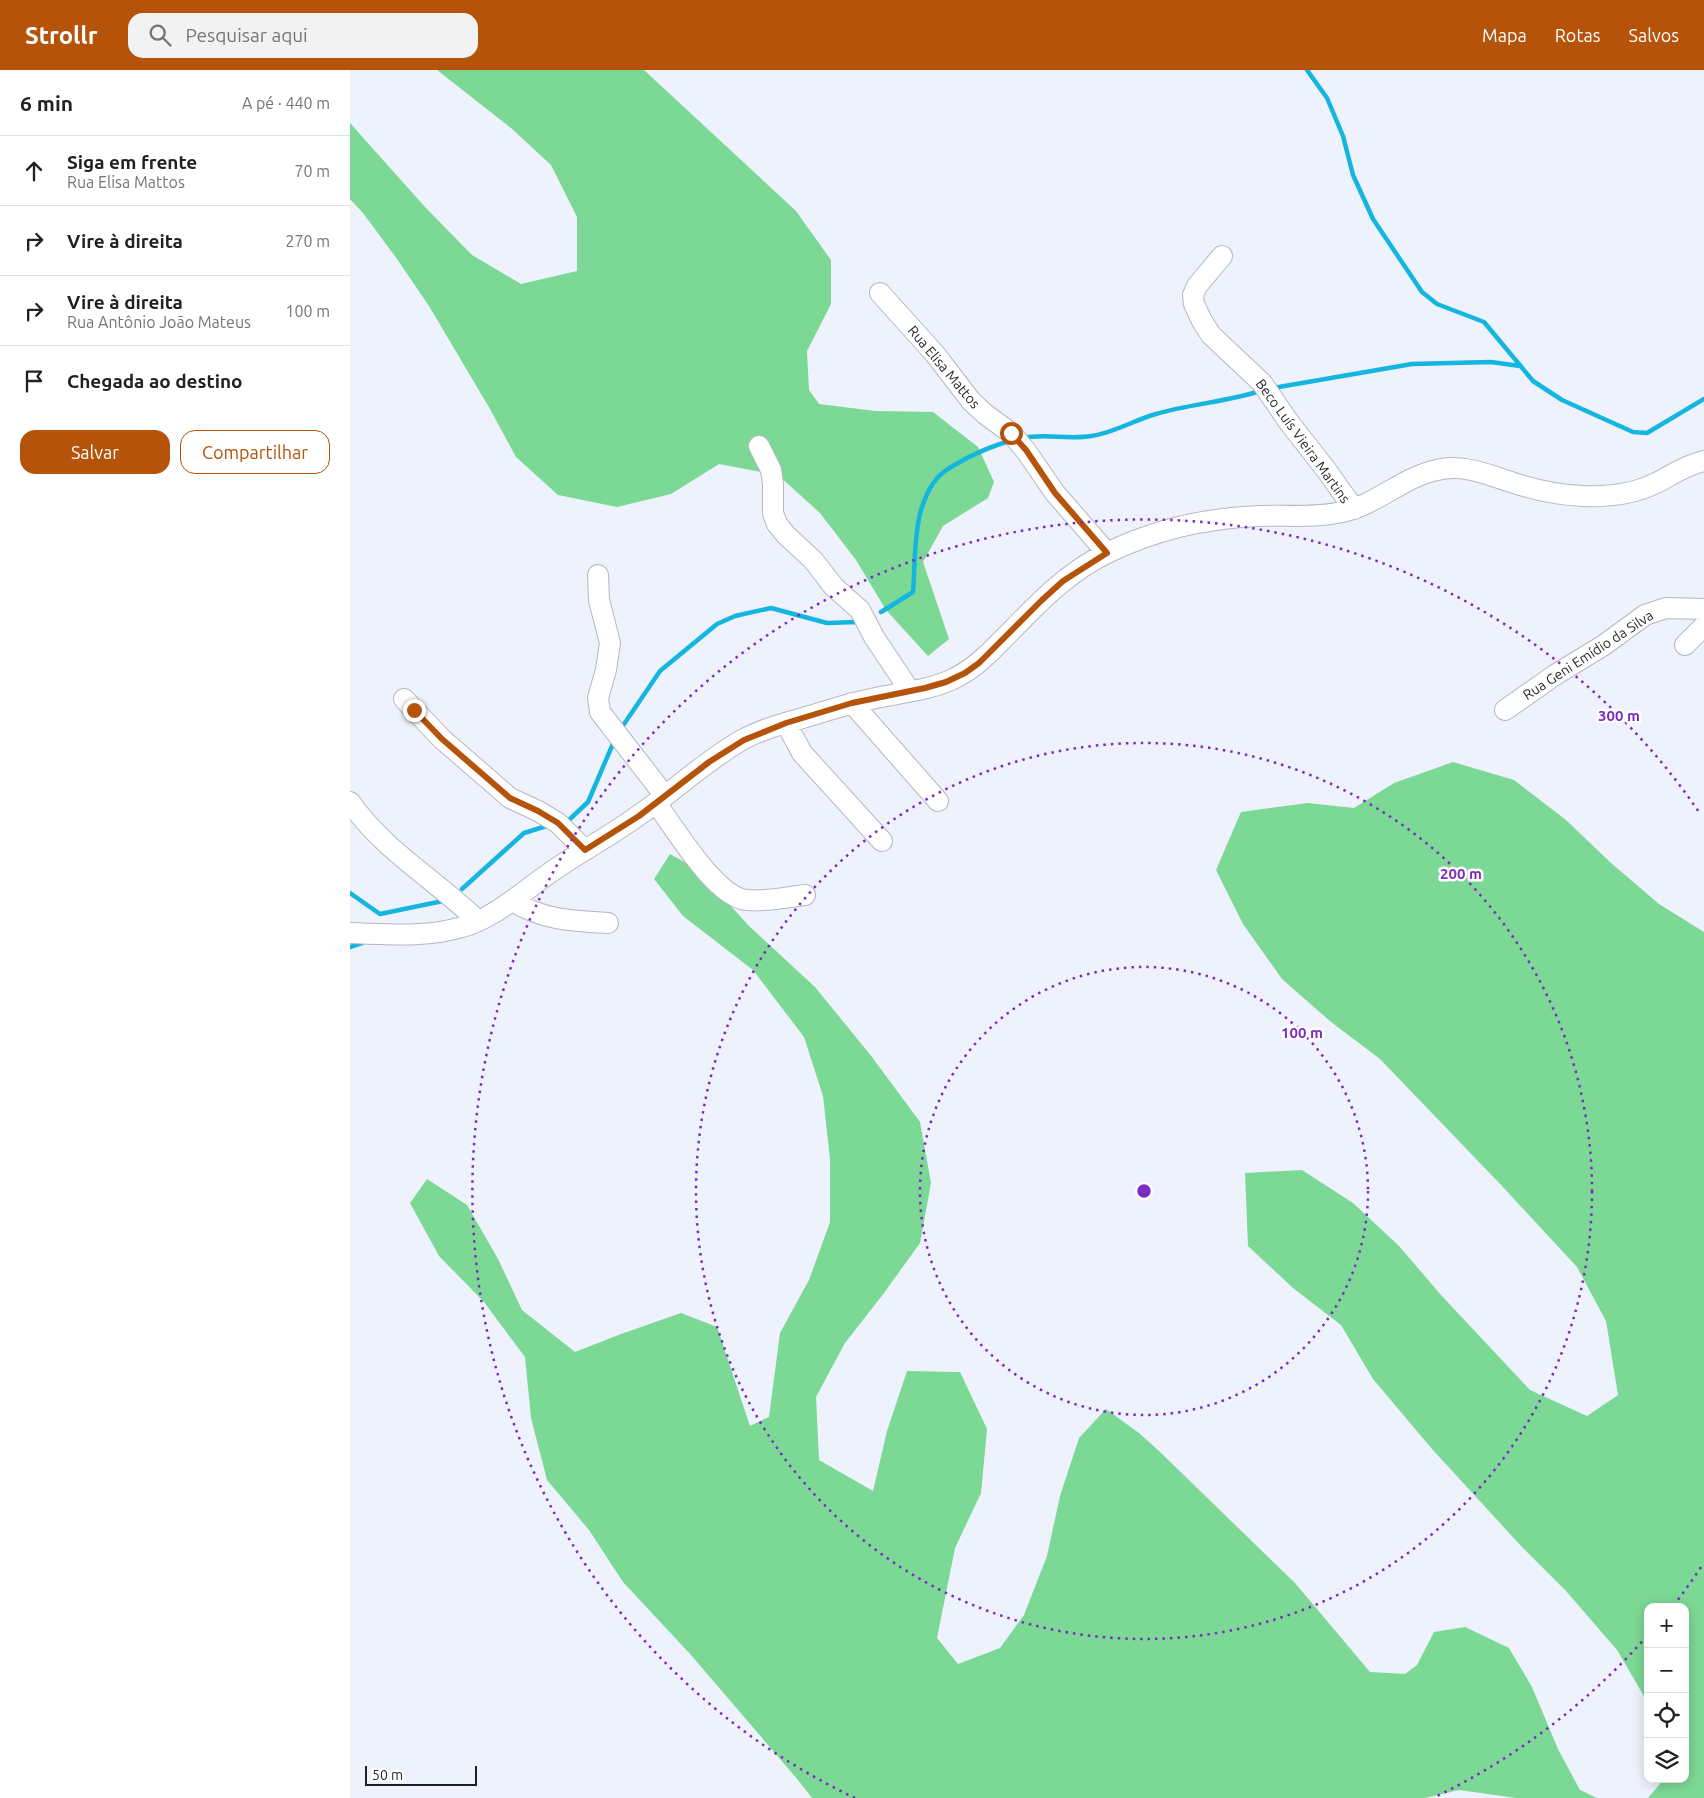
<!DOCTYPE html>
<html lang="pt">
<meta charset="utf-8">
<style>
:root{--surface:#fff;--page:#f2f2f2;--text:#202124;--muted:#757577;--line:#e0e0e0;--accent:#b45309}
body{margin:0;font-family:Ubuntu,sans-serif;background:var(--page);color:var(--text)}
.controls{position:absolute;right:15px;bottom:15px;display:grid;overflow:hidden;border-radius:10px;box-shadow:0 2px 12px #0003}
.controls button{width:45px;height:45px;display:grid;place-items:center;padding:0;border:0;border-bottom:1px solid var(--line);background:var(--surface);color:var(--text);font:25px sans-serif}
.scale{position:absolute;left:15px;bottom:12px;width:112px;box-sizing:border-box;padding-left:5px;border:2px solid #1f2024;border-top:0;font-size:14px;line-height:18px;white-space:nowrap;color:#1f2024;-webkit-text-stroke:4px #fff;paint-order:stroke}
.stop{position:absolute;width:15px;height:15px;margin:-11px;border:4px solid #b45309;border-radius:50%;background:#fff}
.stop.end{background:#b45309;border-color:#fff;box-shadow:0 1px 5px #0008}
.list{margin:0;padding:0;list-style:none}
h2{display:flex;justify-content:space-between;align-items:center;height:65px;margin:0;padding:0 20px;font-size:21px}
h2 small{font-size:16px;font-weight:400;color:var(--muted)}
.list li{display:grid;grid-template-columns:32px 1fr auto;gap:15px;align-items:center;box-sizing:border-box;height:70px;padding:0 20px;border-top:1px solid var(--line)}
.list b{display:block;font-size:19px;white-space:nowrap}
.list p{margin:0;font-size:16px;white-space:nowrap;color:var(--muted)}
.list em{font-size:16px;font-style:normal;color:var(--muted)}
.actions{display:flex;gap:10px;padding:15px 20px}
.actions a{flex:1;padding:11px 0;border:1px solid var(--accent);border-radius:15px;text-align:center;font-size:18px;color:var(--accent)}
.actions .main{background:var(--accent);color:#fff}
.icon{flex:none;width:28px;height:28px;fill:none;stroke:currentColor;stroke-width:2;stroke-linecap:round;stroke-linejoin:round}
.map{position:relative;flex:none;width:1354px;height:1728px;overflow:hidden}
header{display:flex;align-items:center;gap:30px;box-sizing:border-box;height:70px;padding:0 25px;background:var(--accent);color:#fff}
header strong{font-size:24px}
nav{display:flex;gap:28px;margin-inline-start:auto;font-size:18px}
.search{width:350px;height:45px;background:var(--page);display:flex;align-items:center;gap:12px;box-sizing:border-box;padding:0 18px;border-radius:15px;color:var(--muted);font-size:19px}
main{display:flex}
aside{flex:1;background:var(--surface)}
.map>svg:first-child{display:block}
</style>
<header>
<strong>Strollr</strong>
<div class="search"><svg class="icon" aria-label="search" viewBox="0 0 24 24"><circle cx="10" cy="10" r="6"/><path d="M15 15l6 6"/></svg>Pesquisar aqui</div>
<nav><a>Mapa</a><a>Rotas</a><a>Salvos</a></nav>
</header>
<main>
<aside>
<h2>6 min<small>A pé · 440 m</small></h2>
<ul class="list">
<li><svg class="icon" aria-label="ahead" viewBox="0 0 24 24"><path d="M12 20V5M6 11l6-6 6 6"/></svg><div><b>Siga em frente</b><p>Rua Elisa Mattos</p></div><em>70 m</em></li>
<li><svg class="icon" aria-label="right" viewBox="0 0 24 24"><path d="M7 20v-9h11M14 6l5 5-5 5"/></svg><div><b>Vire à direita</b></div><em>270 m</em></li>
<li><svg class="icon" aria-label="right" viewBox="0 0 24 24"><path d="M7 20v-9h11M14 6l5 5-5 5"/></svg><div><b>Vire à direita</b><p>Rua Antônio João Mateus</p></div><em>100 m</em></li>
<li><svg class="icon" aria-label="arrive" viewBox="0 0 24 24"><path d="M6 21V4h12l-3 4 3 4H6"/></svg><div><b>Chegada ao destino</b></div></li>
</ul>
<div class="actions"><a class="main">Salvar</a><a>Compartilhar</a></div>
</aside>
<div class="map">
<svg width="1354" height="1728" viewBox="0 0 1354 1728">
<rect width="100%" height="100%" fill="#eef2fd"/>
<path fill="#7cd895" d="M87,0H294L446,141L481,190V234L457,281L459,320L469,334L525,341L583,342L628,377L644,412L638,428L593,456L573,492L599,569L578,586L536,540L506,490L470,443L428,405L369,394L321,424L267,437L208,425L166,387L140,339L79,236L47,189L13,143L0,129V53L75,137L122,185L171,214L227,201V147L201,95L161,58Z
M1103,692L1164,710L1216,750L1261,793L1309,834L1354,862V1728H1298L1314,1709H1335V1537H1298V1633L1267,1580L1216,1521L1172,1477L1082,1379L1023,1309L991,1255L943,1218L898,1176L895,1103L952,1100L1003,1133L1049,1176L1091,1225L1180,1320L1237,1346L1268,1325L1256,1251L1227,1197L1152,1116L1030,989L981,952L932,909L893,854L866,800L891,742L958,733L1004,738L1044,713Z
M320,784L347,799L399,856L465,917L522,987L570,1052L581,1113L570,1173L534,1223L495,1273L466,1327L469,1390L523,1421L537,1361L557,1301L610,1302L637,1359L631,1423L605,1478L587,1568L608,1594L650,1578L674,1545L697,1486L710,1426L729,1368L756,1339L789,1363L809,1381L945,1513L1020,1602L1055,1604L1067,1595L1084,1562L1115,1557L1159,1578L1182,1617L1208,1679L1230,1720L1247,1728H1166L1109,1720L1075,1728H462L448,1710L341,1585L273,1512L239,1460L197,1410L181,1348L175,1287L134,1232L89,1186L60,1133L77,1109L117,1135L148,1189L172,1240L225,1282L271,1264L331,1243L367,1257L400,1356L419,1347L430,1263L459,1210L480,1152V1089L473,1026L454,967L403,900L333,846L304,809Z"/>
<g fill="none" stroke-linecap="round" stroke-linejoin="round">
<path stroke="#14b5de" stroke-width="4.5" d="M957,0L977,28L993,66L1003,105L1023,149L1072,222L1087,234L1134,252L1183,311L1212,330L1283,362L1297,363L1354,329
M923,318L1062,294L1141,292L1170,296
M672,368C695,363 718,370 741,366C764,363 784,350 806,344C840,334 876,332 910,321
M531,542L563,522C566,484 562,437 588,407C596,398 607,394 617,388C631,381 645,375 660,371
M270,660L310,601L367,554L385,546L421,538L477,553L507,552
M220,749L238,732L265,669
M112,819L174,763L200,755
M0,823L30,844L93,831
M0,877L12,873"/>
<defs>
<path id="minor" d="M872,186L847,216L843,225L844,234L852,251L861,265L912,313L938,351L977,401L1004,439
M530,223L585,284L621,331L635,344L661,363L676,381L705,423L757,483
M409,376L421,400L423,414V443L427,454L436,465L463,490L484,517L510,540L524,567L560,621
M248,505L249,530L260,573L256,600L248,628L250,642L315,726
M1335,575L1354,556
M54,629L92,669L160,728L188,741L208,753L235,780
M502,633L588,731
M1155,640L1205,605L1254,575L1295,545L1316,538L1354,539
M436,653L452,683L532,771
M0,732C34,781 86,810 128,851
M306,733C324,757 366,828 397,830C416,832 436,827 455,825
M162,831C194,850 221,851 258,853
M0,863C37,864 76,868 112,857C145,848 173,821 201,802C229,782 261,766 289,745C324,721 355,691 392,670C414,658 439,652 463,645C482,639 501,633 521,629C547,623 576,621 601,610C627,598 644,578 664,558C692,529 720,501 757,483C804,460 857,448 909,446C937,445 964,448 992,442C1026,435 1053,407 1087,400C1114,393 1141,406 1167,414C1189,421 1211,425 1233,426C1258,427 1284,424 1306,413C1322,405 1336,395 1354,391"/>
</defs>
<use href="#minor" stroke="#b4b8c3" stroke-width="22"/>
<use href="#minor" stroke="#fff" stroke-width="20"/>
</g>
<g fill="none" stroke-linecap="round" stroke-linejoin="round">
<path stroke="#b45309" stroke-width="6" d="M64,640L92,669L160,728L188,741L208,753L235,780L289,746L359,692L394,670L436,653L502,633L575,618L596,612L615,603L629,593L692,530L713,511L757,483L705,423L676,380L661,363"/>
</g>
<g fill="none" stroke="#7b2cbf" stroke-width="2.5" stroke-dasharray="2.5 5">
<circle cx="794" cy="1121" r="224"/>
<circle cx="794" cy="1121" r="448"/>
<path d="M1351 1497A672 672 0 0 1 1324 1535M1297 1566A672 672 0 0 1 1083 1728M505 1728A672 672 0 1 1 1351 745"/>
</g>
<g text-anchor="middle" stroke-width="5" stroke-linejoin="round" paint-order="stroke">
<g font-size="14" fill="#1f2024" stroke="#fff">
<text transform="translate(594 297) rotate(50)" y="5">Rua Elisa Mattos</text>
<text transform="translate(953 371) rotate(54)" y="5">Beco Luís Vieira Martins</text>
<text transform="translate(1238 585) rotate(-33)" y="5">Rua Geni Emídio da Silva</text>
</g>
</g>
<circle cx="794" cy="1121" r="8" fill="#7b2cbf" stroke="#fff" stroke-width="2.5"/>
<g font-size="15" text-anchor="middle" font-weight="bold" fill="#7b2cbf" stroke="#fff" stroke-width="5" stroke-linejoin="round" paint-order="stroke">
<text x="1269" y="651">300 m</text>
<text x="1111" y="809">200 m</text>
<text x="952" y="968">100 m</text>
</g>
</svg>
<div class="controls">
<button>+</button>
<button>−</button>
<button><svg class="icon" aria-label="locate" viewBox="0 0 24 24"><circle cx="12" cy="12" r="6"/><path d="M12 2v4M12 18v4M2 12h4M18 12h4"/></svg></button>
<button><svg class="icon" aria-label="layers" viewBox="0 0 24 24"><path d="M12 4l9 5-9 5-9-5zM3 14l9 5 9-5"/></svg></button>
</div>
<div class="scale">50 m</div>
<div class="stop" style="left:661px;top:363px"></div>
<div class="stop end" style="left:64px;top:640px"></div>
</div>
</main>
